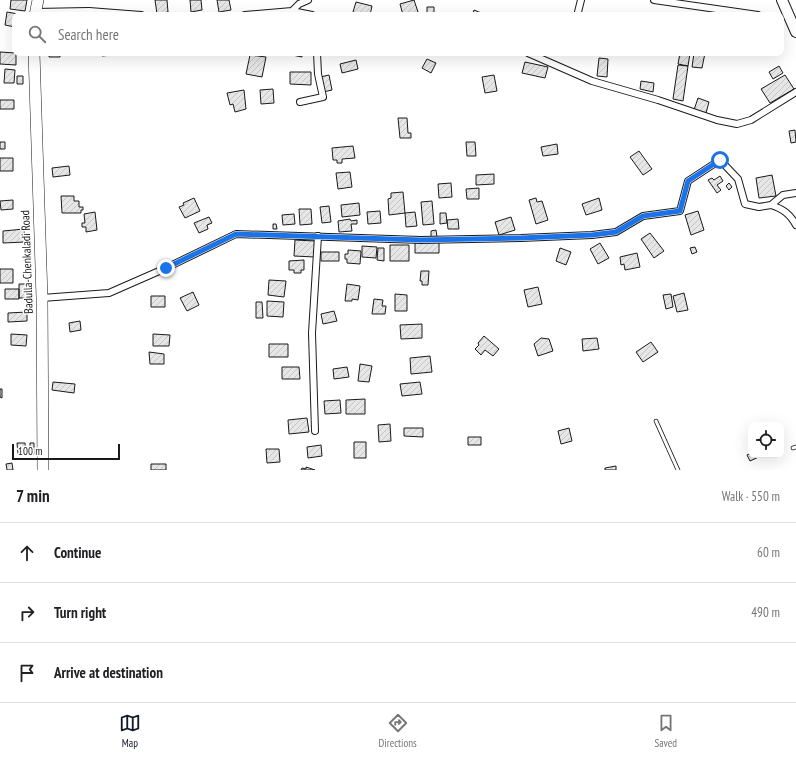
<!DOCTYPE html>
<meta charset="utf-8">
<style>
:root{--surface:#fff;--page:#f2f2f2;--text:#202124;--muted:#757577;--line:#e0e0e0;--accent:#111827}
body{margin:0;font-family:"PT Sans Narrow",sans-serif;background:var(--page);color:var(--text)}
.controls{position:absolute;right:12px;bottom:12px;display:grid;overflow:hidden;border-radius:8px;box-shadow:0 4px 16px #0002}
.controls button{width:36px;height:36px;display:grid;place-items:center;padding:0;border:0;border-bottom:1px solid var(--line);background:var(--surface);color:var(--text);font:20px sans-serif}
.scale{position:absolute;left:12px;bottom:10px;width:108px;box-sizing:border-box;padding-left:4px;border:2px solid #1a1a1a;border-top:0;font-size:11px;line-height:14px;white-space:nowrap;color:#1a1a1a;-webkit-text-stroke:3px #fff;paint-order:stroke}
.stop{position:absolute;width:12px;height:12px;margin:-9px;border:3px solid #1a73e8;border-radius:50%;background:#fff}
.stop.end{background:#1a73e8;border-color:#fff;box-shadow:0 1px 4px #0008}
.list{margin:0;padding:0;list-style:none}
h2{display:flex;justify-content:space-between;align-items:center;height:52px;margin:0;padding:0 16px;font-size:17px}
h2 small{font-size:13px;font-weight:400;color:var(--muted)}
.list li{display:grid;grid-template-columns:26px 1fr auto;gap:12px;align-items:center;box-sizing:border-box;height:60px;padding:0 16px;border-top:1px solid var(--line)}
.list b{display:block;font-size:15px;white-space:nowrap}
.list em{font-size:13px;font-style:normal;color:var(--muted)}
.icon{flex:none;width:22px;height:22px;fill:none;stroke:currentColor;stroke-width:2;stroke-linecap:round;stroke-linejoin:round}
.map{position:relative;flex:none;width:796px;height:470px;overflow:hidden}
.search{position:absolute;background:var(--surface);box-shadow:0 4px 16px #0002;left:12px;right:12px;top:12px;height:44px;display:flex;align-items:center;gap:10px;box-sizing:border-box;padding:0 14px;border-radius:8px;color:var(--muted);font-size:15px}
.sheet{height:232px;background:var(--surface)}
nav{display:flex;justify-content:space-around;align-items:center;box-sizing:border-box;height:56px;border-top:1px solid var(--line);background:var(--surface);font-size:11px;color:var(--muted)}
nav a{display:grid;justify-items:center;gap:2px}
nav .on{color:var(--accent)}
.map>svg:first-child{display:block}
</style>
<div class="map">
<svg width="796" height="470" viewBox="0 0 796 470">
<defs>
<pattern id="building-hatch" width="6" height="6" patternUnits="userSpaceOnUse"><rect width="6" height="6" fill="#e6e6e6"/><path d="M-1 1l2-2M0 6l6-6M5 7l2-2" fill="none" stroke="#c5c5c5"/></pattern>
</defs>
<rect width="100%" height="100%" fill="#fff"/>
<path fill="url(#building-hatch)" stroke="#1a1a1a" d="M11,0H27L25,11L10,9Z
M155,0H167L168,12L157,14Z
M190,0H201L202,10L191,12Z
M217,0H229L231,10L219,12Z
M414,0L418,12L410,15H403L400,4Z
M356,2L372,6L370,15H359V14L353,12Z
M427,7H434V15H427Z
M474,10L486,15H472Z
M7,12L18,14V15H15V27L5,25Z
M0,52L16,53V65L0,64Z
M49,53H60V57H49Z
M102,53H112V55L102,56Z
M292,53H302V57L292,55Z
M680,53H690L688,66L678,64Z
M694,53H705L702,68L692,67Z
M250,55L266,57L262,77L246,74Z
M599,58L608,59L607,77L597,76Z
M427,59L436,63L431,73L422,68Z
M356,60L358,69L342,73L340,64Z
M525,62L548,67L545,78L522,73Z
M678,65L688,66L683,101L673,99Z
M779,66L783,73L773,79L769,72Z
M5,69L15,70L14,83H4Z
M290,72H311V85L290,84Z
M329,75L332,90L323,92L320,77Z
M494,75L497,91L485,93L482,77Z
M785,75L794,89L770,103L761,89Z
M17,76H23V84H17Z
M641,81L654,83L653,92L640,89Z
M273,89L274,103L261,104L260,90Z
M244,90L246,109L235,112L233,104L230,105L227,93Z
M698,98L709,102L706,113L694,110Z
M0,100H14V109H0Z
M398,118H407L408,133H411V138H400Z
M795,130L796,142L791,143L789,131Z
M0,142H5V149H0Z
M466,142H475L476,156H467Z
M557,144L558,154L543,156L541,147Z
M353,146L355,158L342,159V163H337V160H333L332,148Z
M639,151L652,169L643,175L630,157Z
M0,158H13V171H0Z
M69,166L70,175L53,177L52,168Z
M350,172L352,187L338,189L336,173Z
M494,174V184L476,185V175Z
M772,175L776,196L759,198L756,178Z
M720,176L723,181L717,185L721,190L717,193L708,180L712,178L714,180Z
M451,183L452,197L439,198L438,184Z
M729,183L732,187L729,190L726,186Z
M479,188V199H467L466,189Z
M403,192L405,213L389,215L388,199L391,198V193Z
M61,196H74V201H79V207H83V210H81V213H62Z
M194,198L200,211L185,218L179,207L184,205L183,203Z
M536,198L537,202L542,201L548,220L536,224L529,200Z
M599,198L602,210L586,215L582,204Z
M13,200V209L1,210L0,201Z
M432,201L434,224L423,225L421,202Z
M359,203L360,215L342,217L341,205Z
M329,206L331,222L322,223L320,207Z
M299,209H311L312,224L300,225Z
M380,211L381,223L368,224L367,212Z
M698,211L704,230L691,235L685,215Z
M95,212L97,230L86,232V227H82V223H85L84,214Z
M415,212L417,226L406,227L405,213Z
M440,213H446L447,223L440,224Z
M294,214L295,224L283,225L282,215Z
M209,217L212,223L207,225L208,229L199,233L194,223Z
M511,217L515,230L499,235L495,222Z
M350,219L351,221L357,220V224H351L352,231L339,232L338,221Z
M458,219L459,229H448L447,220Z
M273,224H276L277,229H273Z
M24,229L25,242L3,243V231Z
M436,230L437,237H431V231Z
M650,233L664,251L654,258L641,239Z
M295,240L315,241V257L294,256Z
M415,242H439V253H415Z
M600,243L609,258L598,264L590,249Z
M390,245H409V261H390Z
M362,246L377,247L376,258L362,257Z
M695,247L697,252L692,254L690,248Z
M378,248H384V261L377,260Z
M560,248L571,252L566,265L556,261Z
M348,250L361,251L360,264L347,263V259H345V254H348Z
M321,252H339V261H321Z
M637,253L640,267L625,270L624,264L621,265L620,257Z
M304,260V270H301V273H294V270H289V261Z
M0,269H13V283H0Z
M421,271H429L428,285H422V281H420Z
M269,280L286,281L284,297L268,295Z
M19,284H29V298H19Z
M347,284L360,286L358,300L352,299V301H345Z
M538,287L542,304L528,307L524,290Z
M5,289H19V299H5Z
M193,292L199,305L187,311L180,298Z
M684,293L688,310L677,312L673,296Z
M395,294L407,295V311H395Z
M671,294L673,307L666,309L663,295Z
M151,296H165V307H151Z
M374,299L383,300L382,306H386L385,314H372Z
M267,301L284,302L283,317L267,316Z
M256,302H262L263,318H256Z
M334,311L337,321L323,324L321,314Z
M27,312V321L8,322V313Z
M80,321L81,330L70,332L69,323Z
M422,324V338L401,339L400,325Z
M11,334L27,335L26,346L11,345Z
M153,334L170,335L169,346H153Z
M484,336L499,349L493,356L485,350L481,355L475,349L479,345L478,343Z
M541,338L549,339L553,351L538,356L534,344Z
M597,338L599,349L583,351L582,339Z
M651,342L658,352L643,362L636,352Z
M269,344H288V357H269Z
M149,352L164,354V364H150Z
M430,356L432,372L411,374L410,358Z
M360,364L372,366L369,382L358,381Z
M282,367H299L300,379H282Z
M347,367L349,377L334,379L333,369Z
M53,382L75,384L74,393L52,390Z
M420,382L422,394L402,396L400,384Z
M0,389H2V398L0,397Z
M365,399V414H346V400Z
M340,400L341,413L325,414L324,401Z
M307,418L309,432L289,434L288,420Z
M390,424L391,441L379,442L378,425Z
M404,428H423V437L404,436Z
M569,428L572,441L561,444L558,431Z
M468,437H481V445H468Z
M354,442H366V458H354Z
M17,443H25L26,453L18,454Z
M30,443H34V454H30Z
M321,445L322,456L308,458L307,447Z
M266,449H279L280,462L267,463Z
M751,453V455H763L750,461L747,455Z
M12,463L13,470H7L6,464Z
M151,464H166V470H151Z
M616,466V470H605V468Z
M306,467L315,470H301L302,468L306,469Z"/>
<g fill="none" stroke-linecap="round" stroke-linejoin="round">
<defs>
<path id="service" d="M656,421L678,470
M793,448L796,447"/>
<path id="minor" d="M654,0L758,15
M292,11L299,4L308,0
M35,12L89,11L141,15
M578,12L581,0
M245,15L292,11L312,15
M528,53L592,81L658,100L717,120L737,124L751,120L796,92
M300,102L323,97L318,74L317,53
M771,205C783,209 790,214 796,225
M42,298L109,293L166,268L236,234L421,240L521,238L592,235L616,232L643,216L680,211L688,181L720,160L738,179L745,204L759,207L771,205L783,195L796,193
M315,431L312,333L318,236"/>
<path id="primary" d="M782,0L796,32"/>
<path id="trunk" d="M35,15L38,0
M34,53L42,298L43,470"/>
</defs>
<use href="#service" stroke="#1a1a1a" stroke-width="4.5"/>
<use href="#minor" stroke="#1a1a1a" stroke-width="8"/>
<use href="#primary" stroke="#1a1a1a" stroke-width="12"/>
<use href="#trunk" stroke="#1a1a1a" stroke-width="12"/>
<use href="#service" stroke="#fff" stroke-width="3"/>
<use href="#minor" stroke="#fff" stroke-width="6"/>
<use href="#primary" stroke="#fff" stroke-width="10"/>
<use href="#trunk" stroke="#fff" stroke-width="11"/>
</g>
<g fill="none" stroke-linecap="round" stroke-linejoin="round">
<path stroke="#1a73e8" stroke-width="5" d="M166,268L236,234L421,240L521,238L592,235L616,232L643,216L680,211L688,181L720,160"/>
</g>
<g text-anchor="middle" stroke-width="3" stroke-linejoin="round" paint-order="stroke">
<g font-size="12" fill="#1a1a1a" stroke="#fff">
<text transform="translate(27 262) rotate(-92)" y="4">Badulla-Chenkaladi Road</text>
</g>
</g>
</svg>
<div class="controls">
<button><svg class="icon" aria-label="locate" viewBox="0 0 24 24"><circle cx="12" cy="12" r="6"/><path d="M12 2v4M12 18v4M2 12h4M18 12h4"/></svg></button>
</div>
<div class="scale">100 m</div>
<div class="stop" style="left:720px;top:160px"></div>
<div class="stop end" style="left:166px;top:268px"></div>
<div class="search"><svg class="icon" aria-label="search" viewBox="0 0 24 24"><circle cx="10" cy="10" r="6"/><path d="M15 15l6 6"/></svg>Search here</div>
</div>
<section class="sheet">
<h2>7 min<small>Walk · 550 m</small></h2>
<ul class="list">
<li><svg class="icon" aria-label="ahead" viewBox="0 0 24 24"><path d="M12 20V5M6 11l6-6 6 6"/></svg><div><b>Continue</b></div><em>60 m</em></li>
<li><svg class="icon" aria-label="right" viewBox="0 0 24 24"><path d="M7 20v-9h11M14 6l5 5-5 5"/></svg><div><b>Turn right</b></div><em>490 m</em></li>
<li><svg class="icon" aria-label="arrive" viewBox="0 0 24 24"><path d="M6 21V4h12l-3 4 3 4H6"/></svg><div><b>Arrive at destination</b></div></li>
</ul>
</section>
<nav>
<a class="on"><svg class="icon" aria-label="map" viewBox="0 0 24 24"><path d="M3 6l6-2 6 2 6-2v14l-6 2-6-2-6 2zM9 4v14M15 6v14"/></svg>Map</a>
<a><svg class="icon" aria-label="directions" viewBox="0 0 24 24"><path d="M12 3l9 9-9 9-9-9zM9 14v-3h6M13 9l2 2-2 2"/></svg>Directions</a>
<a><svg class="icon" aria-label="saved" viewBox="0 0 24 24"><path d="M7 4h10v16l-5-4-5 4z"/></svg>Saved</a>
</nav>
